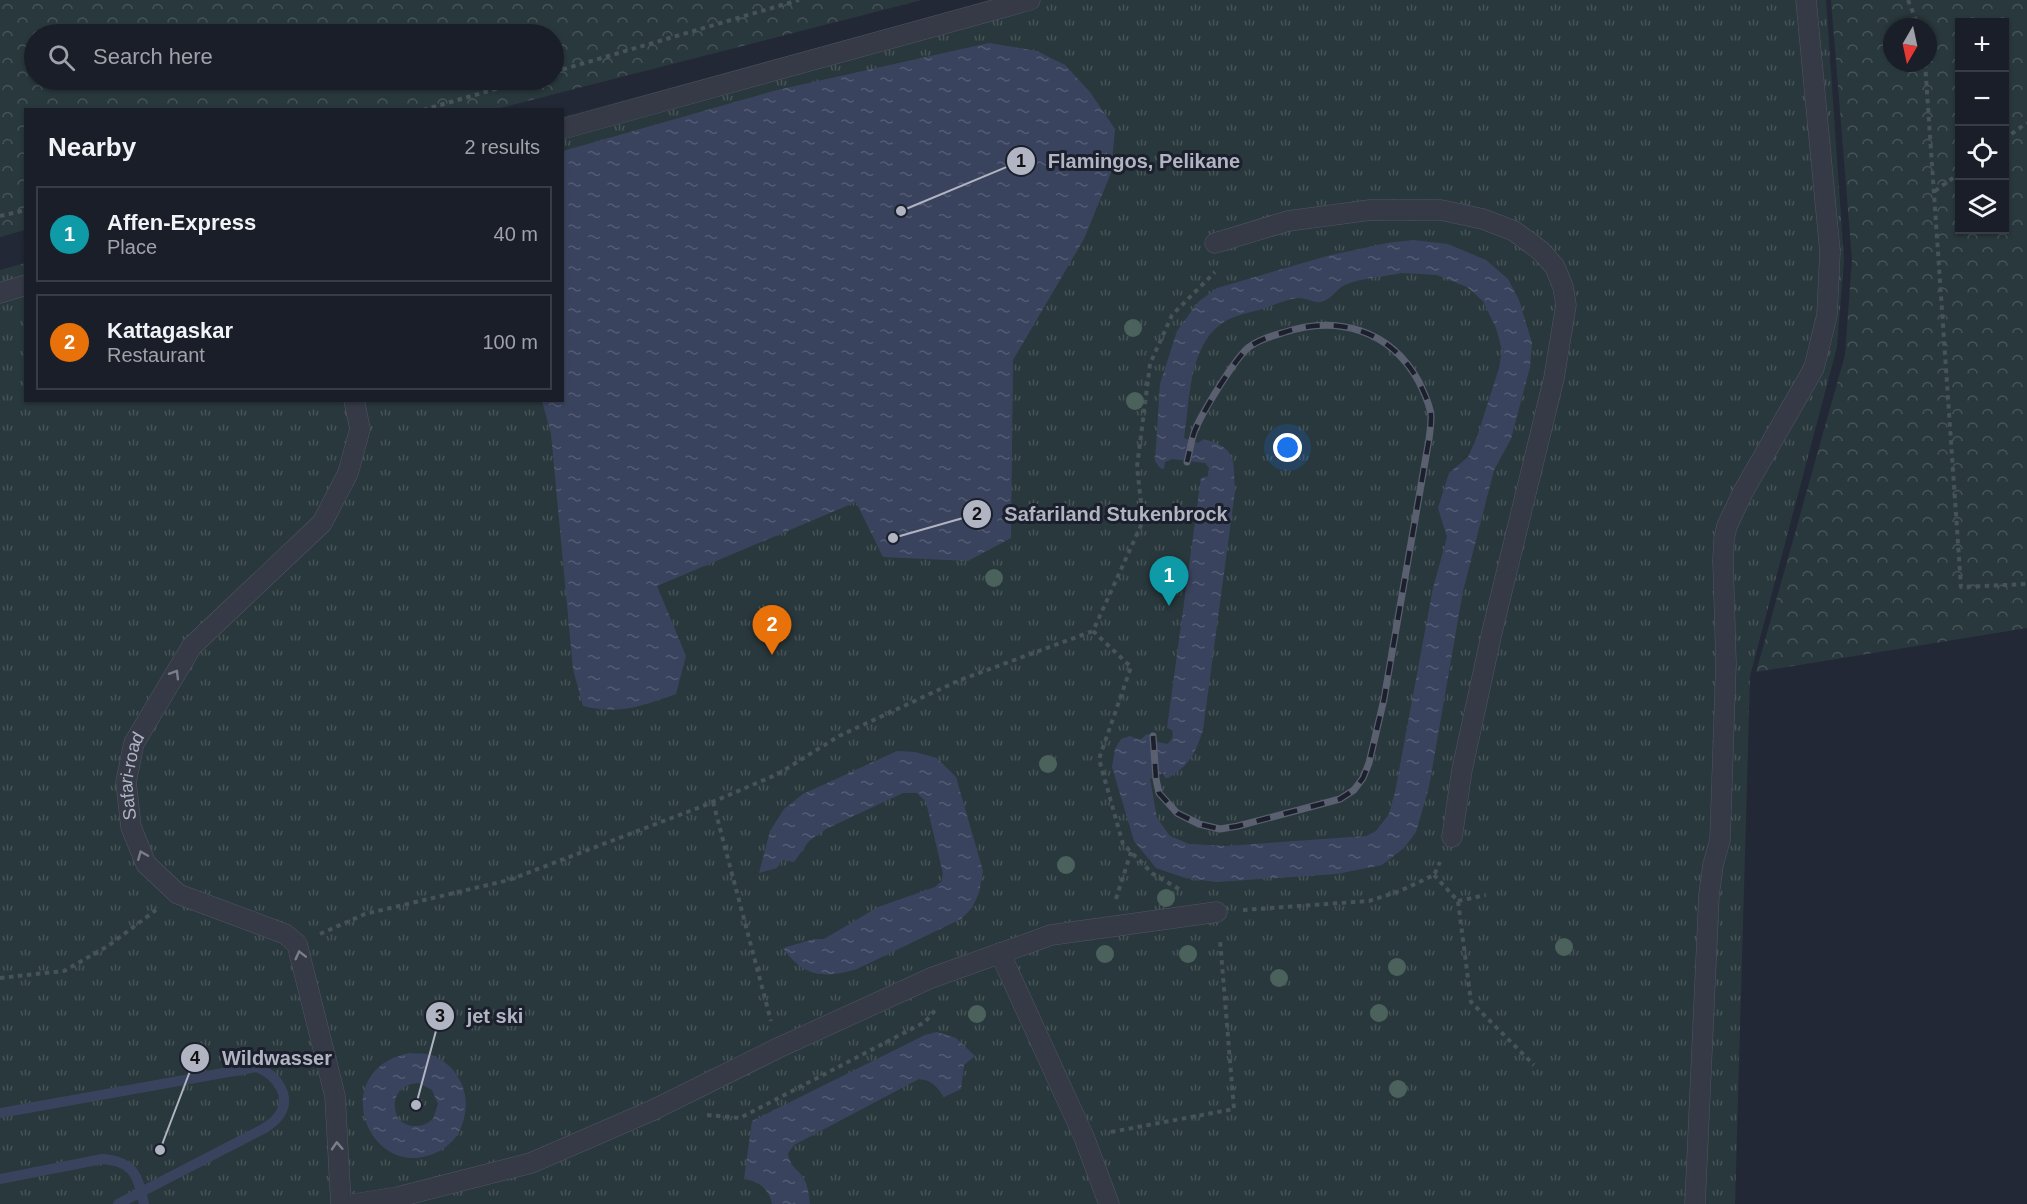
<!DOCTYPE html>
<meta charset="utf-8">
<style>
:root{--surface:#1a1e28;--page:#232730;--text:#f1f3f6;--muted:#9fa2a8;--line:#383c45;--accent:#8da0ed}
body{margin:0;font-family:Helvetica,sans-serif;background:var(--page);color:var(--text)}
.controls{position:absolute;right:18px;top:18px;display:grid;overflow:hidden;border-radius:0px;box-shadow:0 2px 4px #0004}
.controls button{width:54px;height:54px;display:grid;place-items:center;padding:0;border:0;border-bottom:2px solid var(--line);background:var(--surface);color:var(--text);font:30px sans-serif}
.compass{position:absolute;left:1883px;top:18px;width:54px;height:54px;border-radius:50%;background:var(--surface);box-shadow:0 2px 4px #0004;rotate:189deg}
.you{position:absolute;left:1288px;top:448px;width:21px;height:21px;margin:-15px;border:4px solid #fff;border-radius:50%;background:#1a73e8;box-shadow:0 0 0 9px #1a73e833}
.badge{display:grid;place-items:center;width:39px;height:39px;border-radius:50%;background:var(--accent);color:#fff;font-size:20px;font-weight:700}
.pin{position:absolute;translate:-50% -50px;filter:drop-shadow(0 2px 3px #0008)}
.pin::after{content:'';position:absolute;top:32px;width:21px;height:18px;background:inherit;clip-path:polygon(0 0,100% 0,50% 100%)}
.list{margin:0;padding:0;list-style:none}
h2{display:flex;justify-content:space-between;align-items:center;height:78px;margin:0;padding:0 24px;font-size:26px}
h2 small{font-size:20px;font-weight:400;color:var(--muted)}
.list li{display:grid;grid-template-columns:39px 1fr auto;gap:18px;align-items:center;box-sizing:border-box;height:96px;margin:0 12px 12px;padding:0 12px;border:2px solid var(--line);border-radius:0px}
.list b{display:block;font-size:22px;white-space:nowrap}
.list p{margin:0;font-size:20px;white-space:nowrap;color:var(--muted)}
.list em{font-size:20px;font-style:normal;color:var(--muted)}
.icon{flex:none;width:33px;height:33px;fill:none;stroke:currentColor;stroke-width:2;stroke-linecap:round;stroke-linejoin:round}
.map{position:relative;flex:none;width:2027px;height:1204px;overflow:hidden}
.search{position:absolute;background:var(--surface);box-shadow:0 2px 4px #0004;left:24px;top:24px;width:540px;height:66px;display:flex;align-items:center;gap:15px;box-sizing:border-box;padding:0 21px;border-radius:33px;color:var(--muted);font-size:22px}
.panel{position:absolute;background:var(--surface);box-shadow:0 2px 4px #0004;left:24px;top:108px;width:540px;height:294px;border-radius:0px}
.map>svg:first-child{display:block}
</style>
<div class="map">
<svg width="2027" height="1204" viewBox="0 0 2027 1204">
<defs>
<pattern id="forest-crowns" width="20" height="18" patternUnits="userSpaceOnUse" patternTransform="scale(1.5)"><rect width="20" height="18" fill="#29383c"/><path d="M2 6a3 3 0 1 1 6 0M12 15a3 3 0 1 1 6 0" fill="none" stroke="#465357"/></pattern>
<pattern id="park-tufts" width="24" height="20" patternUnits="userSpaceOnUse" patternTransform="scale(1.5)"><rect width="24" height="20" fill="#29383c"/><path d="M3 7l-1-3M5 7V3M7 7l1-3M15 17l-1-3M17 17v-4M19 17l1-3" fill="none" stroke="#465357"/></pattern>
<pattern id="water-ripples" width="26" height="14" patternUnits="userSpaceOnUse" patternTransform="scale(1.5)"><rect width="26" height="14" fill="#3a435e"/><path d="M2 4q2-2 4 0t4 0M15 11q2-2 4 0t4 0" fill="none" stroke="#545c73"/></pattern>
</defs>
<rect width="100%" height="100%" fill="#232836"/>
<path fill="url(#forest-crowns)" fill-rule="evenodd" d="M0,0H922L496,109L26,110L25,230L0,237ZM554,34V80H34V34Z
M1831,0H2027V628L1756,672L1845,355L1852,259ZM1960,22H2004V230H1960ZM1892,27H1928V63H1892Z"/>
<path fill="url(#park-tufts)" d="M993,0H1826L1844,260L1837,347L1750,676L1735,1204H0V270L25,263L26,400H562L563,117Z"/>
<path fill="url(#water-ripples)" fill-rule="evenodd" d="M989,43L1037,51L1065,65L1090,92L1115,129L1111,173L1084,239L1013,360L1011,538L968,561L883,557L856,502L657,586L686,656L676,694C641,706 621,715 583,706L573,669L551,434L542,401L562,400L563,151L777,90Z
M1413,240L1448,244L1486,260L1508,279L1519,300L1532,343L1530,367L1511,439L1494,470L1463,591L1429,787L1416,832L1404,848L1382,865L1337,874L1217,882L1185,878L1156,868L1134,841L1112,767L1115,749L1121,739L1130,736L1140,740L1147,734L1156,737L1158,742L1167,744C1172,740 1174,737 1172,730L1167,728L1201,478L1208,476L1209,468L1205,463L1172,459L1165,462L1164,469L1160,468L1155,461L1160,384L1177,331L1198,302L1217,288L1327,256L1387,243ZM1401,273L1437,275L1467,287L1483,301L1496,328L1502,350L1499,368L1477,437L1468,457L1449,473L1438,508L1447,537L1433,588L1395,792L1389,814L1376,831L1366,836L1226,846L1189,844L1170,836L1157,818L1150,779L1163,773L1165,778H1168C1190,765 1195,754 1203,730L1235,491C1233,459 1238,449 1204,439L1198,443L1184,438C1190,402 1188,348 1221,324C1232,316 1247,313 1259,310C1272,306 1286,299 1299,298C1307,298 1313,303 1321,302C1333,299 1336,288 1347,284C1363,278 1383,277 1401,273Z
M897,751L915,752L937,758L956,777L983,871L979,893L972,908L961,919L857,969C824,979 803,977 783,948L814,939H824L878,907L935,887L942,881L943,874L926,802L917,793H903L826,829L809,841L794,862L781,860L777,868L759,873L770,831L784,809L803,794Z
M937,1032L956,1038L975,1056L964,1065L961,1089L944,1097C937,1087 932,1080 919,1079L794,1145L788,1153C790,1168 798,1168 804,1179C808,1186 809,1196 810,1204H772C769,1189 759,1181 744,1179L752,1121L925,1035Z
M409,1053C415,1054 422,1053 427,1054C453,1060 470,1088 465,1113C462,1133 452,1146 433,1154C373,1178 333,1088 391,1059C397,1056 403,1055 409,1053ZM419,1083L432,1090L438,1104L433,1119C422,1128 411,1129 399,1120C389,1102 397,1084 419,1083Z"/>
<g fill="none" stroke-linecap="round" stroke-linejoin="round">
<path stroke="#3a435e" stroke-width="10" d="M0,1113L257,1067C277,1075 294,1098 277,1118C274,1122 269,1125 265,1128L118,1204
M0,1179L102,1159C134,1161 138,1176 144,1204"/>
<defs>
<g id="service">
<path d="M562,129L1030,0"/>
<path d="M1215,243L1288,221L1370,210H1441L1483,219L1514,231L1541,251L1555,267L1563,287L1566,305L1554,378L1492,632L1462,770L1452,837"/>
<path d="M0,293L26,285"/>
<path d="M1000,953L1084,1137L1109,1204"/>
<path id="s1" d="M341,1204L335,1096L297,944L285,934L178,894L146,864L131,827L126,782L134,743L192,646L322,523L348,473L360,429L354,400"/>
<path d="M354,1204L398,1197L531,1163L653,1110L778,1048L931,978L1051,935L1217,912"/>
<path d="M1695,1204L1709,895L1713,865L1720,840L1726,663L1723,560L1724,539L1727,526L1743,492L1814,368L1827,315L1830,252L1806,0"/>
</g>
</defs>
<use href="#service" stroke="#515562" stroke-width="21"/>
<path stroke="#465359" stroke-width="4" stroke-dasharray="4.5 4.5" stroke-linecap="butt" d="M1908,0L1919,27
M1925,63L1961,587L2027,584
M554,72L799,0
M423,110L527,80
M2004,139L2027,123
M1935,191L1960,173
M0,216L26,210
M713,802L771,1021
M1434,875L1458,901L1471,1002L1534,1065
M1179,889L1153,874L1123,844L1099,759L1131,667L1093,631L1143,521L1137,467L1150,364L1172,315L1215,272
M1116,899L1131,852
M1458,901L1486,895
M1243,910L1369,901L1400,891L1434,875L1440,862
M320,934L365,914L509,880L703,806L778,774L839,736L960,680L1093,631
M0,978L64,971L108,946L156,910
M707,1115L740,1118L925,1022L937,1008
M1111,1132L1234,1109L1220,940"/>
<use href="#service" stroke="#363a47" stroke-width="20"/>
<defs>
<path id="rail" d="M1153,736L1156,779L1159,793L1177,813L1199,824L1220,829L1238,826L1340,799L1354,790L1363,778L1369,763L1384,699L1429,439C1430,432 1431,424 1431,416C1430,404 1424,393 1419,382C1391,330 1337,314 1282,333C1271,336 1259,340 1249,347C1235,358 1202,413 1195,430C1191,440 1190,451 1187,462"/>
</defs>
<use href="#rail" stroke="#5b6070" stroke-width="7"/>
<use href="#rail" stroke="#1c1f2c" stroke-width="4.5" stroke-dasharray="14" stroke-linecap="butt"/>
</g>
<g fill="#4b625c">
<circle cx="1133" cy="328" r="9"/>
<circle cx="1135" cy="401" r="9"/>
<circle cx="994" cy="578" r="9"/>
<circle cx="1048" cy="764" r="9"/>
<circle cx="1066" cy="865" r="9"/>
<circle cx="1166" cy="898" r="9"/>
<circle cx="1564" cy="947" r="9"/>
<circle cx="1105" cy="954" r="9"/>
<circle cx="1188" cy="954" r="9"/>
<circle cx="1397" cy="967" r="9"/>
<circle cx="1279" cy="978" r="9"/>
<circle cx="1379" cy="1013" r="9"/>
<circle cx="977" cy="1014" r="9"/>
<circle cx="1398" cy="1089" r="9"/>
</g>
<defs><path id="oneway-chevron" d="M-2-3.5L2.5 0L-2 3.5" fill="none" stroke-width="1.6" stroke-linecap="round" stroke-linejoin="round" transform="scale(1.5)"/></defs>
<g stroke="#7a7e8b">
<use href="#oneway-chevron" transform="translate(175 674) rotate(-59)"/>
<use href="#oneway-chevron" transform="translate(142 855) rotate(-112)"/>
<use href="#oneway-chevron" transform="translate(300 955) rotate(-104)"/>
<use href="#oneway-chevron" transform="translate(337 1146) rotate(-93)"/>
</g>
<g text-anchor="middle" stroke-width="6" stroke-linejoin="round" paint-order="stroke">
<g font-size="18" fill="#b1b5c3" stroke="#1c1f2c">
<text dy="6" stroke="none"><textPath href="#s1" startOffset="530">Safari-road</textPath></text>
</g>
</g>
<path fill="none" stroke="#b1b5c3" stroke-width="2" d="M901 211L1021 161M893 538L977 514M416 1105L440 1016M160 1150L195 1058"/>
<g fill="#b1b5c3" stroke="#1c1f2c" stroke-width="2">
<circle cx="901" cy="211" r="6"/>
<circle cx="893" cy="538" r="6"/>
<circle cx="416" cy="1105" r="6"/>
<circle cx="160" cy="1150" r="6"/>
<circle cx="1021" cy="161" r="15"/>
<circle cx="977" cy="514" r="15"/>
<circle cx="440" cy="1016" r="15"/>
<circle cx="195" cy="1058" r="15"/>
</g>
<g font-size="18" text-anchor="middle" font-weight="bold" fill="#111">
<text x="1021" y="167">1</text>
<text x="977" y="520">2</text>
<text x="440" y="1022">3</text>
<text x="195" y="1064">4</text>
</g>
<g font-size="20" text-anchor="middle" font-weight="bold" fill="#b1b5c3" stroke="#1c1f2c" stroke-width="6" stroke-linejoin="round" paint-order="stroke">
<text x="1144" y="168">Flamingos, Pelikane</text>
<text x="1116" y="521">Safariland Stukenbrock</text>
<text x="495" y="1023">jet ski</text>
<text x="277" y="1065">Wildwasser</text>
</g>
</svg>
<div class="controls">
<button>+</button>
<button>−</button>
<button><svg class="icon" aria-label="locate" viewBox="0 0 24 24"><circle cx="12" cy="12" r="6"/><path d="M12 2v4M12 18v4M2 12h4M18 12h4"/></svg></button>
<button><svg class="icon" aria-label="layers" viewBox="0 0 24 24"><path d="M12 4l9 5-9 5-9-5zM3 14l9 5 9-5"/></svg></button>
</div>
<svg class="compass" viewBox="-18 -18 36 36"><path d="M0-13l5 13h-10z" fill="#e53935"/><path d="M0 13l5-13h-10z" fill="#9fa2a8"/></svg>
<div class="you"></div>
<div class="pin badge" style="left:1169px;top:606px;background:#0f9aa8">1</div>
<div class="pin badge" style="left:772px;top:655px;background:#e8710a">2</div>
<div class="search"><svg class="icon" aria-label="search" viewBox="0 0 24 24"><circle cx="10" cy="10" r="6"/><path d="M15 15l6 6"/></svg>Search here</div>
<section class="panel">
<h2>Nearby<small>2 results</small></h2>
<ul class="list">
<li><span class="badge" style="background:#0f9aa8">1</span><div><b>Affen-Express</b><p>Place</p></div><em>40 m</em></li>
<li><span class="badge" style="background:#e8710a">2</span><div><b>Kattagaskar</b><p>Restaurant</p></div><em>100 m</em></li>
</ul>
</section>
</div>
